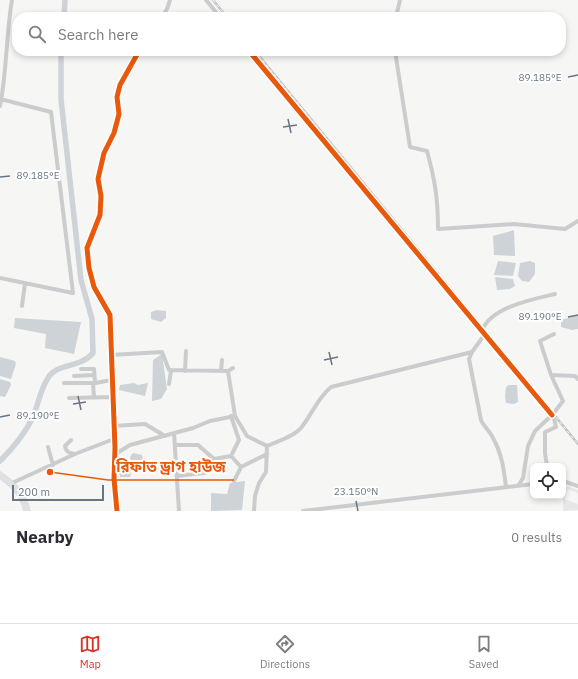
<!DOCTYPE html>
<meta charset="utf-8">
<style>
:root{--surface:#fff;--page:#f2f2f3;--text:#2b2b33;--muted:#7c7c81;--line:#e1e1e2;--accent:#d93025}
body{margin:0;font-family:"IBM Plex Sans","Noto Sans Bengali",sans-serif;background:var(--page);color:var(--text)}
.controls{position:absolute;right:12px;bottom:12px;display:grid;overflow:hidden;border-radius:8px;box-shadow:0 2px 6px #0003}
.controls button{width:36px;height:36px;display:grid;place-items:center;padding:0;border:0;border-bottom:1px solid var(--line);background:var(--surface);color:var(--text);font:20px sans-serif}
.scale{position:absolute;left:12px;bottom:10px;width:92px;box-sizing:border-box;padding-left:4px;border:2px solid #687584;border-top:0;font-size:11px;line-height:14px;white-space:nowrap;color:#687584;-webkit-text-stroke:3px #fff;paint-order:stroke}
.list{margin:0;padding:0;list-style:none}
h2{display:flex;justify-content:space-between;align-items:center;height:52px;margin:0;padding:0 16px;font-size:17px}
h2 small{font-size:13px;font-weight:400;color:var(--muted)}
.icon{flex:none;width:22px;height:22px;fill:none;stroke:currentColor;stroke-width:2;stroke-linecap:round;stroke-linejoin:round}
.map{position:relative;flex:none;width:578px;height:511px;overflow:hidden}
.search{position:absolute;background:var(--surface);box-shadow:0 2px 6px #0003;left:12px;right:12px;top:12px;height:44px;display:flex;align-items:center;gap:10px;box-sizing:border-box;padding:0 14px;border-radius:16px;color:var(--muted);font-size:15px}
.sheet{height:112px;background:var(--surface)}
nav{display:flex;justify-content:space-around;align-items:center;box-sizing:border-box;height:56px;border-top:1px solid var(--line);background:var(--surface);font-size:11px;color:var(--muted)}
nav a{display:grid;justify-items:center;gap:2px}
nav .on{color:var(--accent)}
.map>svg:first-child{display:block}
</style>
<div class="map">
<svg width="578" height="511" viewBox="0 0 578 511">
<rect width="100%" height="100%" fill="#f6f6f5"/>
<path fill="#e6e8e8" d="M567,486L578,490V493L568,489L564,499L578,504V510L563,511V497Z"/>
<path fill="#cdd3d7" d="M514,230L515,256L494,255L493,236Z
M498,261L516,263L513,276L494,275Z
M530,261L535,263V274L529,282L522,281L518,276L520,263Z
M495,277L513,279L515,286L510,289L497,290Z
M157,310L166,311V318L161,322L151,319V312Z
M578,315V329L572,330L561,327V320Z
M15,318L81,322L74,354L45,348L46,334L14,328Z
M162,354L167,389L161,399L152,401L153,360Z
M0,357L15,361L16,364L11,379L0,376Z
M0,379L10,382L11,385L5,397L0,396Z
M134,383L138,385L148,383L145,396L119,390L120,385Z
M509,385H517L518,402L514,404L506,403L505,397L506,387Z
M133,453L142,455L144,463L136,469L132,466L130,457Z
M121,466L129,469L131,473L130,477H120L118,468Z
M245,481L242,510L211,511V493L227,494L230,483Z"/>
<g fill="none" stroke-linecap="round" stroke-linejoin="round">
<path stroke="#cdd3d7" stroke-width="5.5" d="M64,17L65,0
M0,461C12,449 24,435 32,419C38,406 40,390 48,378C56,363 81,368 93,353L92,319L81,280L61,99V51"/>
<defs>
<path id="highway" d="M0,475C14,485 23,494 27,511"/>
</defs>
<use href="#highway" stroke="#d3d3d4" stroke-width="7"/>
<path stroke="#cbcccd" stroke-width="4" d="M206,0L220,17
M162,17L167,9L170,0
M396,17L400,0
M249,51L552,415
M395,51L410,147L427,151C435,180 438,199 438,229L514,224L565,229L578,221
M0,99L51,112L73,293L0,278
M0,106C7,71 6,35 12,0
M22,306L25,283
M482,331C490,307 534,299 555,294
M472,352L469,359L481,420C484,427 490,431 493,438C502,454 504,470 506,487
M111,355L162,352L169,370L228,371L235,416L247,436L267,446L266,472L259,483L255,496L254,511
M81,369H94L95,383
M185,371L186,351
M221,371L222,360
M228,371L233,368
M551,375L575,376L578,379
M74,376L94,375
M64,383H95L112,380
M93,383L94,397
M169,384L171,371
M69,398L112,397
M113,426L145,424L165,436
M174,433L179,511
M71,440L65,446C66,452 69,453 75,454
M176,445H198L214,459L231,456L239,440L231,416
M267,446C278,441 293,437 301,428C312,414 317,399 331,387L472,352L485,334
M48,447L53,465
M114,455L130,445L193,428L210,421L235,416
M231,456L241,467L267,454
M547,466L545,453V432L556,427L553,414
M177,476L204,473L214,459
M234,481L241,467
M563,481L578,486
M12,483L75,454L114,439
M518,486L523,478L528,446L535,431L553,414L563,401L551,375L540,341L554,334
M117,511L114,479L115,448L110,315L94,287L89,268L87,248L100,215L101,196L98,179L104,153L114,133L119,114L117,97L120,85L139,51
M303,511L533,484"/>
<use href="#highway" stroke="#dfe0e1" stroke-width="6"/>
<defs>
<path id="rail" d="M213,0L227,17
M255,51L578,444"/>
</defs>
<use href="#rail" stroke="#c1c2c3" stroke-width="2.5"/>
<use href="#rail" stroke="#fff" stroke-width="1" stroke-dasharray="3" stroke-linecap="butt"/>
<defs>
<path id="cycleway" d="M249,51L552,415
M117,511L114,479L115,448L110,315L94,287L89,268L87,248L100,215L101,196L98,179L104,153L114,133L119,114L117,97L120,85L139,51"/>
</defs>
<use href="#cycleway" stroke="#fff" stroke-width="8"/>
<use href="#cycleway" stroke="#e8590c" stroke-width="5"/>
</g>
<path fill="none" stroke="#687584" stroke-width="1.5" d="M568,77L578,75M288,119L291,133M283,127L297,125M0,177L10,176M568,317L578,315M329,352L332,365M324,360L338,357M78,396L81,410M73,404L86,402M0,417L10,415M356,501L358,511"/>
<g font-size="10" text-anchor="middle" fill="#687584" stroke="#fff" stroke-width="4" stroke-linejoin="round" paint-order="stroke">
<text x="540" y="81">89.185°E</text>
<text x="38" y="179">89.185°E</text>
<text x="540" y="320">89.190°E</text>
<text x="38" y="419">89.190°E</text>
<text x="356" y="495">23.150°N</text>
</g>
<path fill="none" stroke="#e8590c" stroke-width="1.5" d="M50 472L108 480H234"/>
<circle fill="#e8590c" stroke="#fff" stroke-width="1.5" cx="50" cy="472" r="4"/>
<g font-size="15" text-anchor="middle" font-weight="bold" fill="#e8590c" stroke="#fff" stroke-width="4" stroke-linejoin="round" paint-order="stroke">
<text x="171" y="472">রিফাত ড্রাগ হাউজ</text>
</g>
</svg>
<div class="controls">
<button><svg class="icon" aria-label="locate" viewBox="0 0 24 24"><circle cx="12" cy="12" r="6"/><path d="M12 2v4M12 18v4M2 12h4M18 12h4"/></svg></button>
</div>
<div class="scale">200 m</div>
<div class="search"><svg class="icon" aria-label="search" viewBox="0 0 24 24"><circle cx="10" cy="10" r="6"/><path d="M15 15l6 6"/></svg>Search here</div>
</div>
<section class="sheet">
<h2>Nearby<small>0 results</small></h2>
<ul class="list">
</ul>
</section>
<nav>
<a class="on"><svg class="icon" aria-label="map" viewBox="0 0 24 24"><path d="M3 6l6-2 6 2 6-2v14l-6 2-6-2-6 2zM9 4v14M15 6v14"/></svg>Map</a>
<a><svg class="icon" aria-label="directions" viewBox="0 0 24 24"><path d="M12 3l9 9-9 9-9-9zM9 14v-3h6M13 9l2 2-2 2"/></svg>Directions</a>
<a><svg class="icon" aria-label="saved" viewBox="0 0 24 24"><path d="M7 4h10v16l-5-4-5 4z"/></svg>Saved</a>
</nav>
